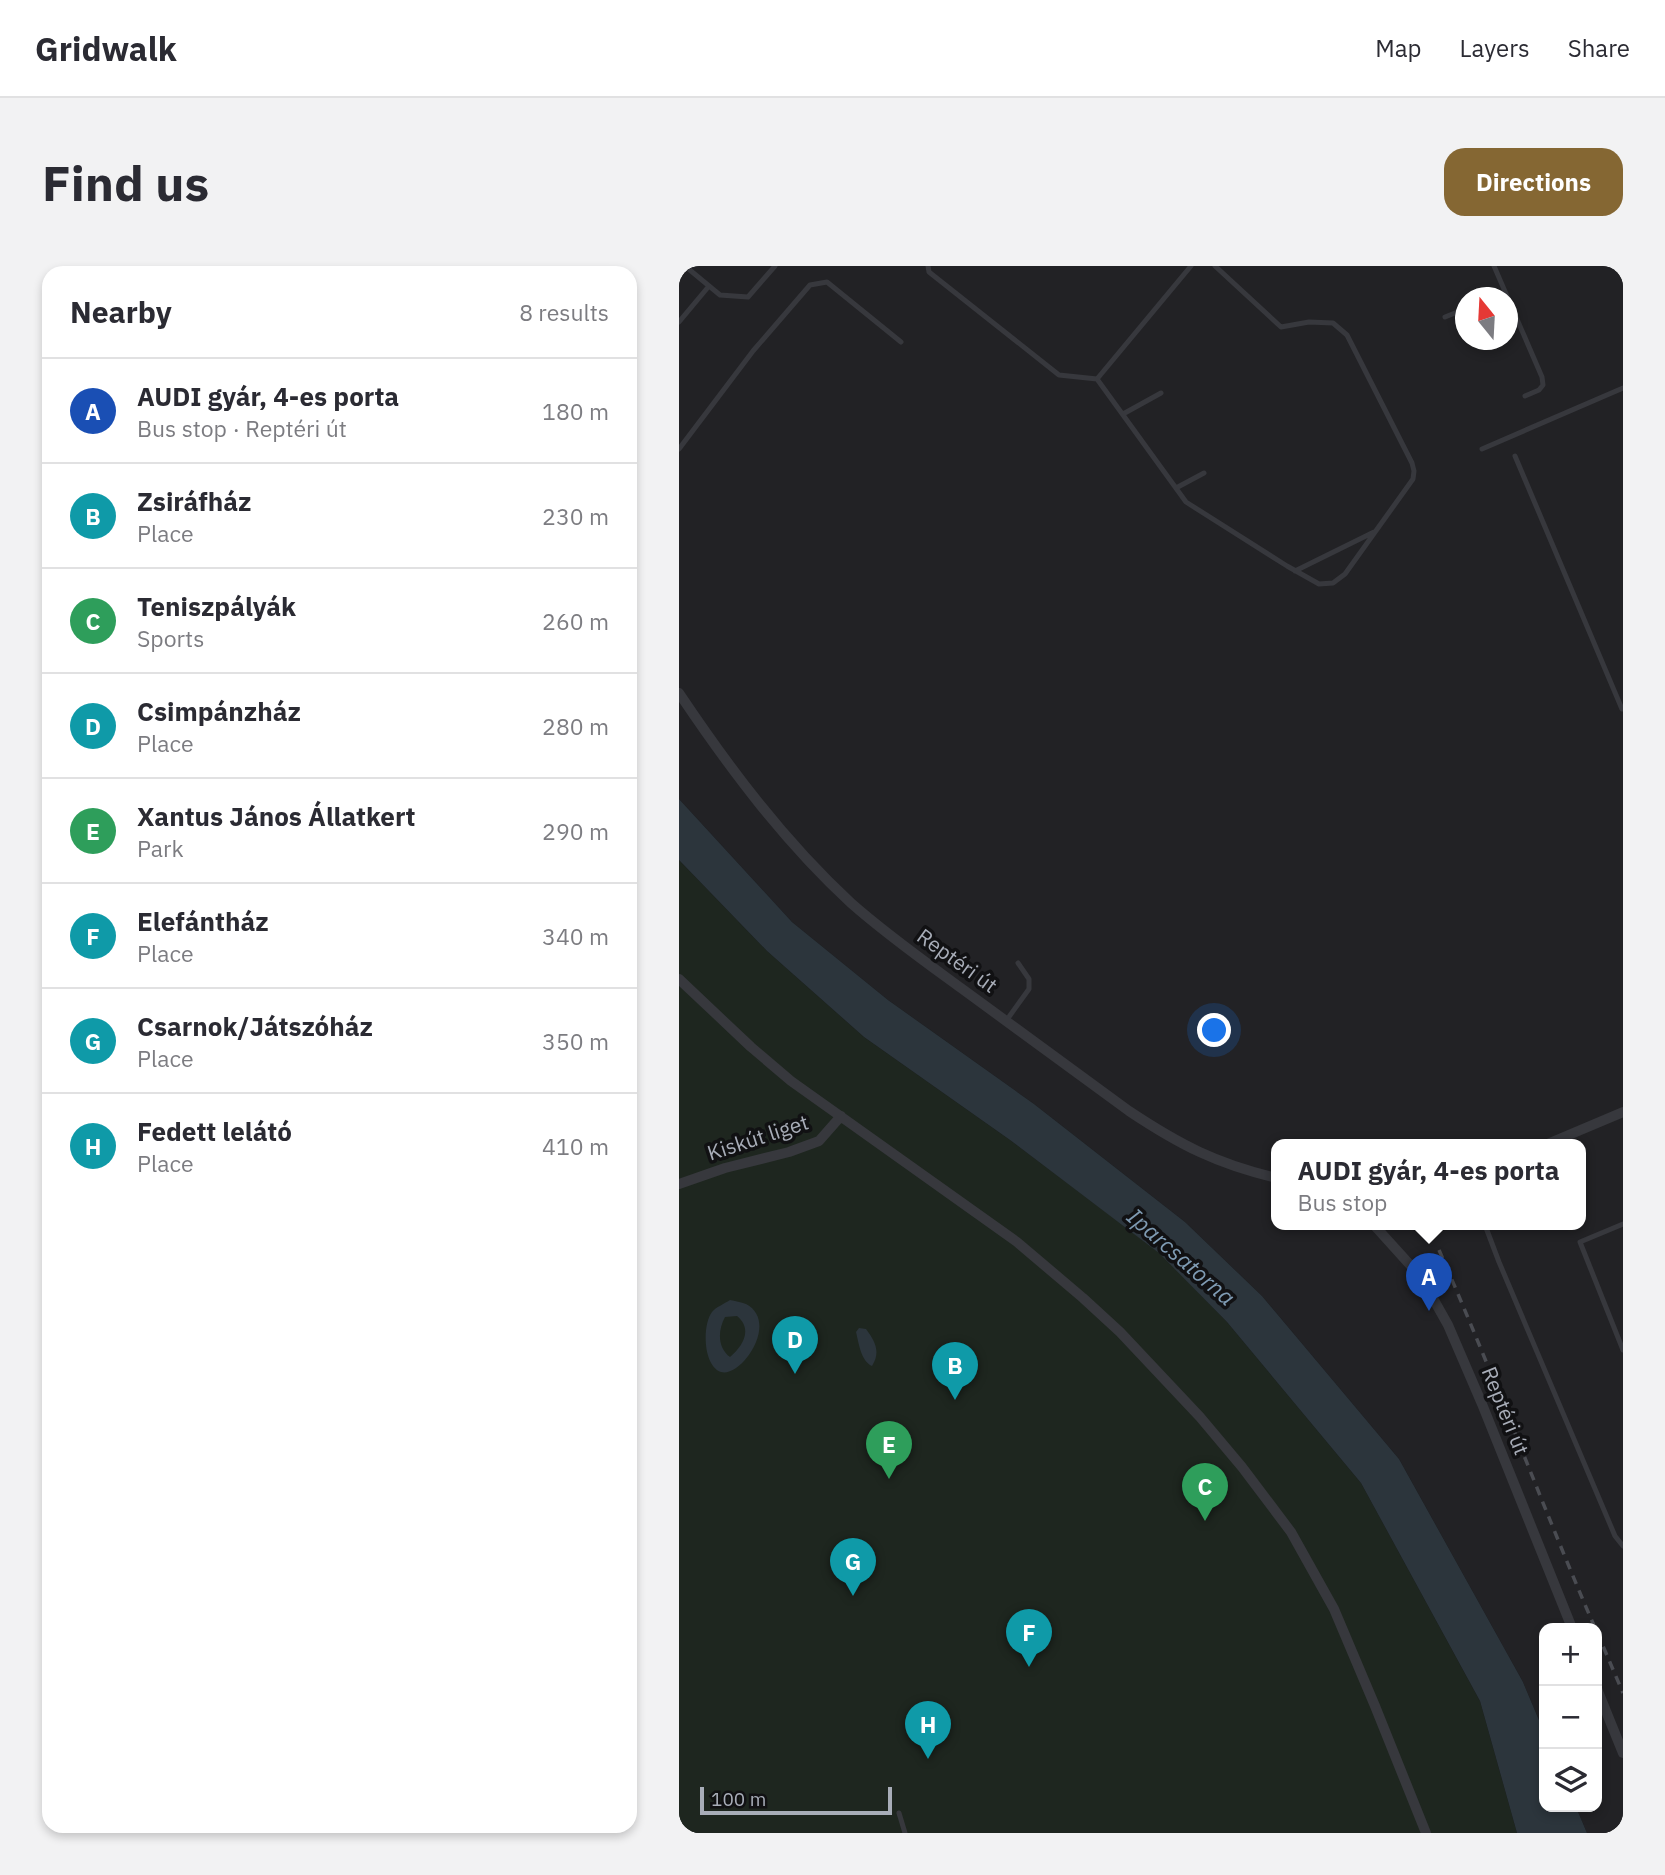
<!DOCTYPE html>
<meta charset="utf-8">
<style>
:root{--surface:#fff;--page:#f2f2f3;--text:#2b2b33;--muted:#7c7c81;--line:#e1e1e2;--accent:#856733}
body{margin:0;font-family:"IBM Plex Sans",sans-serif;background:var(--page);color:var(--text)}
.controls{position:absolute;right:21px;bottom:21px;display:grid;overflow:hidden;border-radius:14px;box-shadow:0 4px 10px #0003}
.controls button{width:63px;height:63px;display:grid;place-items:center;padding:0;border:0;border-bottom:2px solid var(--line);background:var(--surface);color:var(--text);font:35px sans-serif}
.compass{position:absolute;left:776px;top:21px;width:63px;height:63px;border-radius:50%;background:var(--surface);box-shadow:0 4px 10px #0003;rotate:342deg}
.scale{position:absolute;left:21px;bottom:18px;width:192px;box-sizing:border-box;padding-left:7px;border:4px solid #a8adb8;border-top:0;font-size:19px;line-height:24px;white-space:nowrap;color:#a8adb8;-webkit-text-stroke:5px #111113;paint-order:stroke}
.you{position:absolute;left:536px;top:765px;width:24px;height:24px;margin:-18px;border:5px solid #fff;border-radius:50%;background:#1a73e8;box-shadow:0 0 0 10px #1a73e833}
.badge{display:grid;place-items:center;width:46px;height:46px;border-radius:50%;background:var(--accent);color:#fff;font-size:23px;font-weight:700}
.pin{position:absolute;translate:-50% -58px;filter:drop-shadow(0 2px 4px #0008)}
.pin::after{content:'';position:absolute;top:37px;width:24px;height:21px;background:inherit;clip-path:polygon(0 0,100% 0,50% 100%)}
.popup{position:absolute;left:592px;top:873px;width:315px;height:91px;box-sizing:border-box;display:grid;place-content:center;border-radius:14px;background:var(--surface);filter:drop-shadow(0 2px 5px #0005);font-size:23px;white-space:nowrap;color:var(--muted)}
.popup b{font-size:26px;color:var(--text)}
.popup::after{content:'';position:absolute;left:50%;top:100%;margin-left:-14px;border:14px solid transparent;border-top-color:var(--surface)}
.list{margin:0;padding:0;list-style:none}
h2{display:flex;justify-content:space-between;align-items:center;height:91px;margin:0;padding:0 28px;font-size:30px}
h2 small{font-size:23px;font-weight:400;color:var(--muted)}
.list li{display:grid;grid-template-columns:46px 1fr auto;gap:21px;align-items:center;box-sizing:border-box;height:105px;padding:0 28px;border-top:2px solid var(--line)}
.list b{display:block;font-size:26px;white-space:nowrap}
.list p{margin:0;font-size:23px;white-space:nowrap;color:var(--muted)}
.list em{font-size:23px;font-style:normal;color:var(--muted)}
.icon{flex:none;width:38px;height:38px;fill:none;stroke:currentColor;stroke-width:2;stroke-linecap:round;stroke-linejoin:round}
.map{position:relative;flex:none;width:944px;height:1567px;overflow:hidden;border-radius:21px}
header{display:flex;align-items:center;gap:42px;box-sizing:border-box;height:98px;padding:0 35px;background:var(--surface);border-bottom:2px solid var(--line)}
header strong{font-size:33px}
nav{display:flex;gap:38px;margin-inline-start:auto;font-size:24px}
.intro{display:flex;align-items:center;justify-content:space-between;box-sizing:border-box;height:168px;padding:0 42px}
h1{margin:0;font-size:49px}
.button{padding:18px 32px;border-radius:21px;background:var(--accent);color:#fff;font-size:24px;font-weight:700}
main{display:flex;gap:42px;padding:0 42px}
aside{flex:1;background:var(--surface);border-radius:21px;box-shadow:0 4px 10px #0003}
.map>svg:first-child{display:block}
</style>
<header>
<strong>Gridwalk</strong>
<nav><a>Map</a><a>Layers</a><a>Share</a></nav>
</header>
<div class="intro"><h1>Find us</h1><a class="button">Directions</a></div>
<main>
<aside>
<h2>Nearby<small>8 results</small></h2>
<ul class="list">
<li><span class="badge" style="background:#1a4fb4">A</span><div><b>AUDI gyár, 4-es porta</b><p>Bus stop · Reptéri út</p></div><em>180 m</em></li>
<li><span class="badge" style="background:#0f9aa8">B</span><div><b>Zsiráfház</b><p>Place</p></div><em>230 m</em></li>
<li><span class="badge" style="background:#2e9e5b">C</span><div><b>Teniszpályák</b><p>Sports</p></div><em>260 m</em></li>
<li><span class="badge" style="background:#0f9aa8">D</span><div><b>Csimpánzház</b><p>Place</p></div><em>280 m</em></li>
<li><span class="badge" style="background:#2e9e5b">E</span><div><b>Xantus János Állatkert</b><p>Park</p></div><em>290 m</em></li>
<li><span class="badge" style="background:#0f9aa8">F</span><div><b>Elefántház</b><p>Place</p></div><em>340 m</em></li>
<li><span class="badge" style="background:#0f9aa8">G</span><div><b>Csarnok/Játszóház</b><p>Place</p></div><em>350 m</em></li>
<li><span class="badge" style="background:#0f9aa8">H</span><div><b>Fedett lelátó</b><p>Place</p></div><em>410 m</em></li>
</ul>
</aside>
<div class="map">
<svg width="944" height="1567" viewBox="0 0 944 1567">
<rect width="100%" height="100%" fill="#161618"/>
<path fill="#222225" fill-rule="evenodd" d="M0,0H944V1567H908L897,1541H918V1362H865V1466L844,1416L720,1193L583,1030L506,956L355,838L209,734L113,656L0,533ZM786,32H828V74H786ZM598,879H902V959H598Z"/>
<path fill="#1e261f" d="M0,594L88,685L185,771L331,874L481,987L548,1056L682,1217L801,1435L838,1567H0Z"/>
<path fill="#2c353c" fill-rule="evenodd" d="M0,533L113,656L209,734L355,838L506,956L583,1030L720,1193L844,1416L865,1466V1541H897L908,1567H838L801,1435L682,1217L548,1056L480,987L331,874L185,771L88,685L0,594Z
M51,1034C56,1035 62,1036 67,1038C101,1056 62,1112 42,1106C24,1100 23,1059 33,1046C37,1041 45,1038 51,1034ZM58,1050C74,1063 64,1080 51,1091C38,1081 39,1064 46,1051Z
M180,1062L187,1063C196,1075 202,1086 193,1100C182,1095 180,1078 177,1066Z"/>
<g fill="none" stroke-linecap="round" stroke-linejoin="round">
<path stroke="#37383d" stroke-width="5" d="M6,0L41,29L69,31L96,0
M249,0L250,6L380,109L418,113L512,0
M815,0L863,111L864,119L860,124L846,130
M814,32L826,26
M766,51L786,43
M0,56L30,20
M418,113L507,236L608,300L640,318L654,317L666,308L734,213L735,205L733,197L668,69L654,57L630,56L602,61L536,0
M444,148L482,127
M0,183L74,85L131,19L148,16L222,76
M803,183L944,122
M836,190L943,443H944
M497,222L525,207
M616,305L695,266
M327,755L350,723V713L339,697
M944,958L901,976L944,1084
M806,959L820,996L936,1270L944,1280
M220,1547L226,1567"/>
<path stroke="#37383d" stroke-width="10" d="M0,427C51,503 105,575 172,637C207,668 245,695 282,722C338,763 394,804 450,845C501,879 538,898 598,912
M0,713L72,781L112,815L338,976L404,1032L441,1066L521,1151L563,1201L612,1266L655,1343L696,1440L747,1567
M866,879L944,846
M0,918L46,902L110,886L140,875L162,850
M695,959L742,1011L769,1059L803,1138L893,1362
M918,1423L944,1487"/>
<path stroke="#4a4c52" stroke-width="3.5" stroke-dasharray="9 7" stroke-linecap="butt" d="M760,984C815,1109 862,1237 916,1362
M918,1366L944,1427"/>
</g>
<g text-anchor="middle" stroke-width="7" stroke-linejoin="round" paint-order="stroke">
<g font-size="21" fill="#a8adb8" stroke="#111113">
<text transform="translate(278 695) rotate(36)" y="7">Reptéri út</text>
<text transform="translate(79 872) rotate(-18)" y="7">Kiskút liget</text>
<text transform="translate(826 1145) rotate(68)" y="7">Reptéri út</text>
</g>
<g font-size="23" font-style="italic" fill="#7f9bb3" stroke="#111113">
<text transform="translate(502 991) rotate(41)" y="8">Iparcsatorna</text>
</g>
</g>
</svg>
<div class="controls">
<button>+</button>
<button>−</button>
<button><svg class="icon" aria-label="layers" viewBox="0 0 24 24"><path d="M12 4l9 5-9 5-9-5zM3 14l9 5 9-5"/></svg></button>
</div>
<svg class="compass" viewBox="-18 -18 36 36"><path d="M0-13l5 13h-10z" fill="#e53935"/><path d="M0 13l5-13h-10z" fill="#7c7c81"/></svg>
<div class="scale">100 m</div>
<div class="you"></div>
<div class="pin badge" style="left:750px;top:1045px;background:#1a4fb4">A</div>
<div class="popup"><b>AUDI gyár, 4-es porta</b>Bus stop</div>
<div class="pin badge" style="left:276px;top:1134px;background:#0f9aa8">B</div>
<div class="pin badge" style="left:526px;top:1255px;background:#2e9e5b">C</div>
<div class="pin badge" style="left:116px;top:1108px;background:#0f9aa8">D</div>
<div class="pin badge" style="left:210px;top:1213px;background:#2e9e5b">E</div>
<div class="pin badge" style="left:350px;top:1401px;background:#0f9aa8">F</div>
<div class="pin badge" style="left:174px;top:1330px;background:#0f9aa8">G</div>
<div class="pin badge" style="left:249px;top:1493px;background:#0f9aa8">H</div>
</div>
</main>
